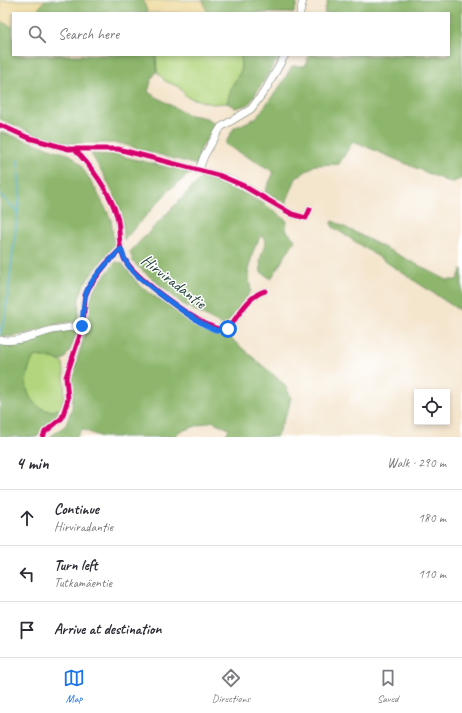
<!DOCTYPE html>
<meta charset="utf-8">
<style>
:root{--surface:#fff;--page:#f7f7f7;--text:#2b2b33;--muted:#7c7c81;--line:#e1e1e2;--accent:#1a73e8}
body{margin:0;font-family:Caveat,sans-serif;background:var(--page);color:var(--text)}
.controls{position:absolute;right:12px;bottom:12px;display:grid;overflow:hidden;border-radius:0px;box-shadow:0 2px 6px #0003}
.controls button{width:36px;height:36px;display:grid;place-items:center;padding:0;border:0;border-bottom:1px solid var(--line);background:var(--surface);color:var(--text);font:20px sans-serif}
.stop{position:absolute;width:12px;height:12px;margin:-9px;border:3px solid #1a73e8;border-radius:50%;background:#fff}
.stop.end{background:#1a73e8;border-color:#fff;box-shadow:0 1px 4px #0008}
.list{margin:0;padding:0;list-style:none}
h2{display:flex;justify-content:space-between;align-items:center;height:52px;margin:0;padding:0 16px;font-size:17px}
h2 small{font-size:13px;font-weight:400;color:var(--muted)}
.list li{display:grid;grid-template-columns:26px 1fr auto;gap:12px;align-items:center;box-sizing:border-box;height:56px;padding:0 16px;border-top:1px solid var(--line)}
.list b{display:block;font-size:15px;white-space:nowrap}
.list p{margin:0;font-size:13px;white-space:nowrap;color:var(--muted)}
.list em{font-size:13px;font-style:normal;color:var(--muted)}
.icon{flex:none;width:22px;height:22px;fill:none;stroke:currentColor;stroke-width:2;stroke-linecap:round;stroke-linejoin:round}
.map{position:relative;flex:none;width:462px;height:437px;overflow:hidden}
.search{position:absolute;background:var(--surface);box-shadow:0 2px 6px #0003;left:12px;right:12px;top:12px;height:44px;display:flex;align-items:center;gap:10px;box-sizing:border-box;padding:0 14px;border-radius:0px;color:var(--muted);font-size:15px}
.sheet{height:220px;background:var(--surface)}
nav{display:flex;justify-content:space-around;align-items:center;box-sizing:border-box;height:56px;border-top:1px solid var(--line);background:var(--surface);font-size:11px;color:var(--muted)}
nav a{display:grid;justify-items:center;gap:2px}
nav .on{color:var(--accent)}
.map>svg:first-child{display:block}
</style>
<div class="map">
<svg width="462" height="437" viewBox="0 0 462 437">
<rect width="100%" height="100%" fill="#fff"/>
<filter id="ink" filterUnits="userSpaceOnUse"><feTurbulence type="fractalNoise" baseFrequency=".025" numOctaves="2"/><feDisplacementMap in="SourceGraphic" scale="8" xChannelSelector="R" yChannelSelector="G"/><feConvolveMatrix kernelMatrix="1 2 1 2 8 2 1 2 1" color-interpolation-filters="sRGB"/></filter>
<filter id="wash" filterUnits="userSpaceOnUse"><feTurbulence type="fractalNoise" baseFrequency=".012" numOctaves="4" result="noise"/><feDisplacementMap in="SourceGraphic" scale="16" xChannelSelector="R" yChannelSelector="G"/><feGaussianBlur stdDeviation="0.9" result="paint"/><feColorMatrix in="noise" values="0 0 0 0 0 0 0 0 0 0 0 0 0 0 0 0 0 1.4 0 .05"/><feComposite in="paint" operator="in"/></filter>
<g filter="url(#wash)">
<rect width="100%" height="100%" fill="#f4e5cd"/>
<path fill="#b2d57d" stroke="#688958" d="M156,55H239L241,56V71L232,86L227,103L212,104L187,97L179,87L165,81L157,71Z
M34,356L53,358L63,363C64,374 66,390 63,401C58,419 36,409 29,398C23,386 28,366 34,356Z"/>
<path fill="#8db66c" stroke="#567a50" d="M45,0H143L148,13H35Z
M203,0H298L294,13H207Z
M328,0H462V178L451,183L353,141L339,164L315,165L296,178L286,203L265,192L274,172L225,144L234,128L256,118L281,85L292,66H305L309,55H449V13H324Z
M0,21L13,27V55H156L157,71L152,78L148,92L186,114L206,118L216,124L200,150L196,165L119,143H69L35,134L0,119Z
M239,55H280L249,104L236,108L227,103L232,86L241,71V57Z
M0,132L71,155L80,164L96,190L111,219L114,245L84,284L79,298L78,322C51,320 27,340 0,336Z
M91,154L117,155L191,173L169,190L124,240C125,210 107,179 91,154Z
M202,177C232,187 263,200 287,221L286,230L295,240L271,279L261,272L260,260L266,240L261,235L254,249L248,270L251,291L228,322L221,325L183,304L156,282L134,263L130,252Z
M333,221L447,280H457L462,269V312L333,227L331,224Z
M116,262L122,263L138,284L161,301L214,334L228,336L284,384L291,397L288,410L276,437H225L229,429L212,421L178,432L176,437H101L82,429L77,437H50L66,425L72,408L73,393L71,380L85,334L89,305L94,289Z
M71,330H76L77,333L71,348L65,358L60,361L53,358L35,356C23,372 22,400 43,409C49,411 53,412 58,409L60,413C56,423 44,428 37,437H0V344C19,347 34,337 52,333C58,332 65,331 71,330Z"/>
<path fill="#eeda9e" stroke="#868c69" d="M0,0H45L35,13H13V27L0,21Z
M143,0H203L207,13H148Z"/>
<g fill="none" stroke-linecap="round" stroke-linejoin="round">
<path stroke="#4daecc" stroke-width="1.5" d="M0,194L18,213
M0,334L5,318L20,193L18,160"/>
</g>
</g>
<g filter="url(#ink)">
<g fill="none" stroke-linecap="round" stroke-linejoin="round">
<defs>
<path id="minor" d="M300,13L303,0
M0,125L29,138L69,149H118L221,176L242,185L292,214L306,218L310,209
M74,149C91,166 110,192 117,216C121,230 117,247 125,260C135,278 210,336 228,329C238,316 248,296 265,291
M199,170L204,156L221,127L251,109L266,89L285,55
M0,340C19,343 33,335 52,330C62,328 72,327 83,326
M43,437L45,432L62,418L68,399L66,377L83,326L85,296L89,287L106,264L121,249"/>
</defs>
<use href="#minor" stroke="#6a786a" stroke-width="8"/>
<use href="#minor" stroke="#fff" stroke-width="7"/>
<defs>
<path id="cycleway" d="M0,125L29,138L69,149H118L221,176L242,185L292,214L306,218L310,209
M74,149C91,166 110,192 117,216C121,230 117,247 125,260C135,278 210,336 228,329C238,316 248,296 265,291
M43,437L45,432L62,418L68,399L66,377L83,326L85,296L89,287L106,264L121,249"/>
</defs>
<use href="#cycleway" stroke="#fff" stroke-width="8"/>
<use href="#cycleway" stroke="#d6006c" stroke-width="5"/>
</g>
</g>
<g fill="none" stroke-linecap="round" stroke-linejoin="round" filter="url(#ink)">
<path stroke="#1a73e8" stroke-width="5" d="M82,326C83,316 83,306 85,297C88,281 109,261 121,249C123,256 126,263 131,269C143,283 199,325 216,330C221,331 224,331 228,329"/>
</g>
<g text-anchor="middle" stroke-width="3" stroke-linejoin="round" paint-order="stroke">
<g font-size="17" fill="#1f3d34" stroke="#fff">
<text transform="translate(174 281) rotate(38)" y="6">Hirviradantie</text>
</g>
</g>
</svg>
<div class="controls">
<button><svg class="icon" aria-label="locate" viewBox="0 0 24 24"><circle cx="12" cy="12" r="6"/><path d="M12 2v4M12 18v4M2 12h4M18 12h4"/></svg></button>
</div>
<div class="stop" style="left:228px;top:329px"></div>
<div class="stop end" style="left:82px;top:326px"></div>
<div class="search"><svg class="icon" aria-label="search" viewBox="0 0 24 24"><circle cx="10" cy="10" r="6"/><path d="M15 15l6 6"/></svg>Search here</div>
</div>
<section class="sheet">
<h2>4 min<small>Walk · 290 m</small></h2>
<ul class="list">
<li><svg class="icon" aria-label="ahead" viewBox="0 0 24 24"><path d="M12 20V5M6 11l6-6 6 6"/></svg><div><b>Continue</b><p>Hirviradantie</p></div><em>180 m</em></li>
<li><svg class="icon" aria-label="left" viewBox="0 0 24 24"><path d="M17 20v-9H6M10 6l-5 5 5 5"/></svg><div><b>Turn left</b><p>Tutkamäentie</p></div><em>110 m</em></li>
<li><svg class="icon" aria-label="arrive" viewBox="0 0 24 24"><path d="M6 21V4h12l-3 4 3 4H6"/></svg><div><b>Arrive at destination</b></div></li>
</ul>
</section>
<nav>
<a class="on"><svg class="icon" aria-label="map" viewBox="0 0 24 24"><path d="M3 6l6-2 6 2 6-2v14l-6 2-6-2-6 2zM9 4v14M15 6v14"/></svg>Map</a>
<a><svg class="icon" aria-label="directions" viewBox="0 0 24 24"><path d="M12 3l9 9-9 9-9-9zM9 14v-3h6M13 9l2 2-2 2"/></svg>Directions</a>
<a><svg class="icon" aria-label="saved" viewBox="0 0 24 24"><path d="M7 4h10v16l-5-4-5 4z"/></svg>Saved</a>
</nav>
